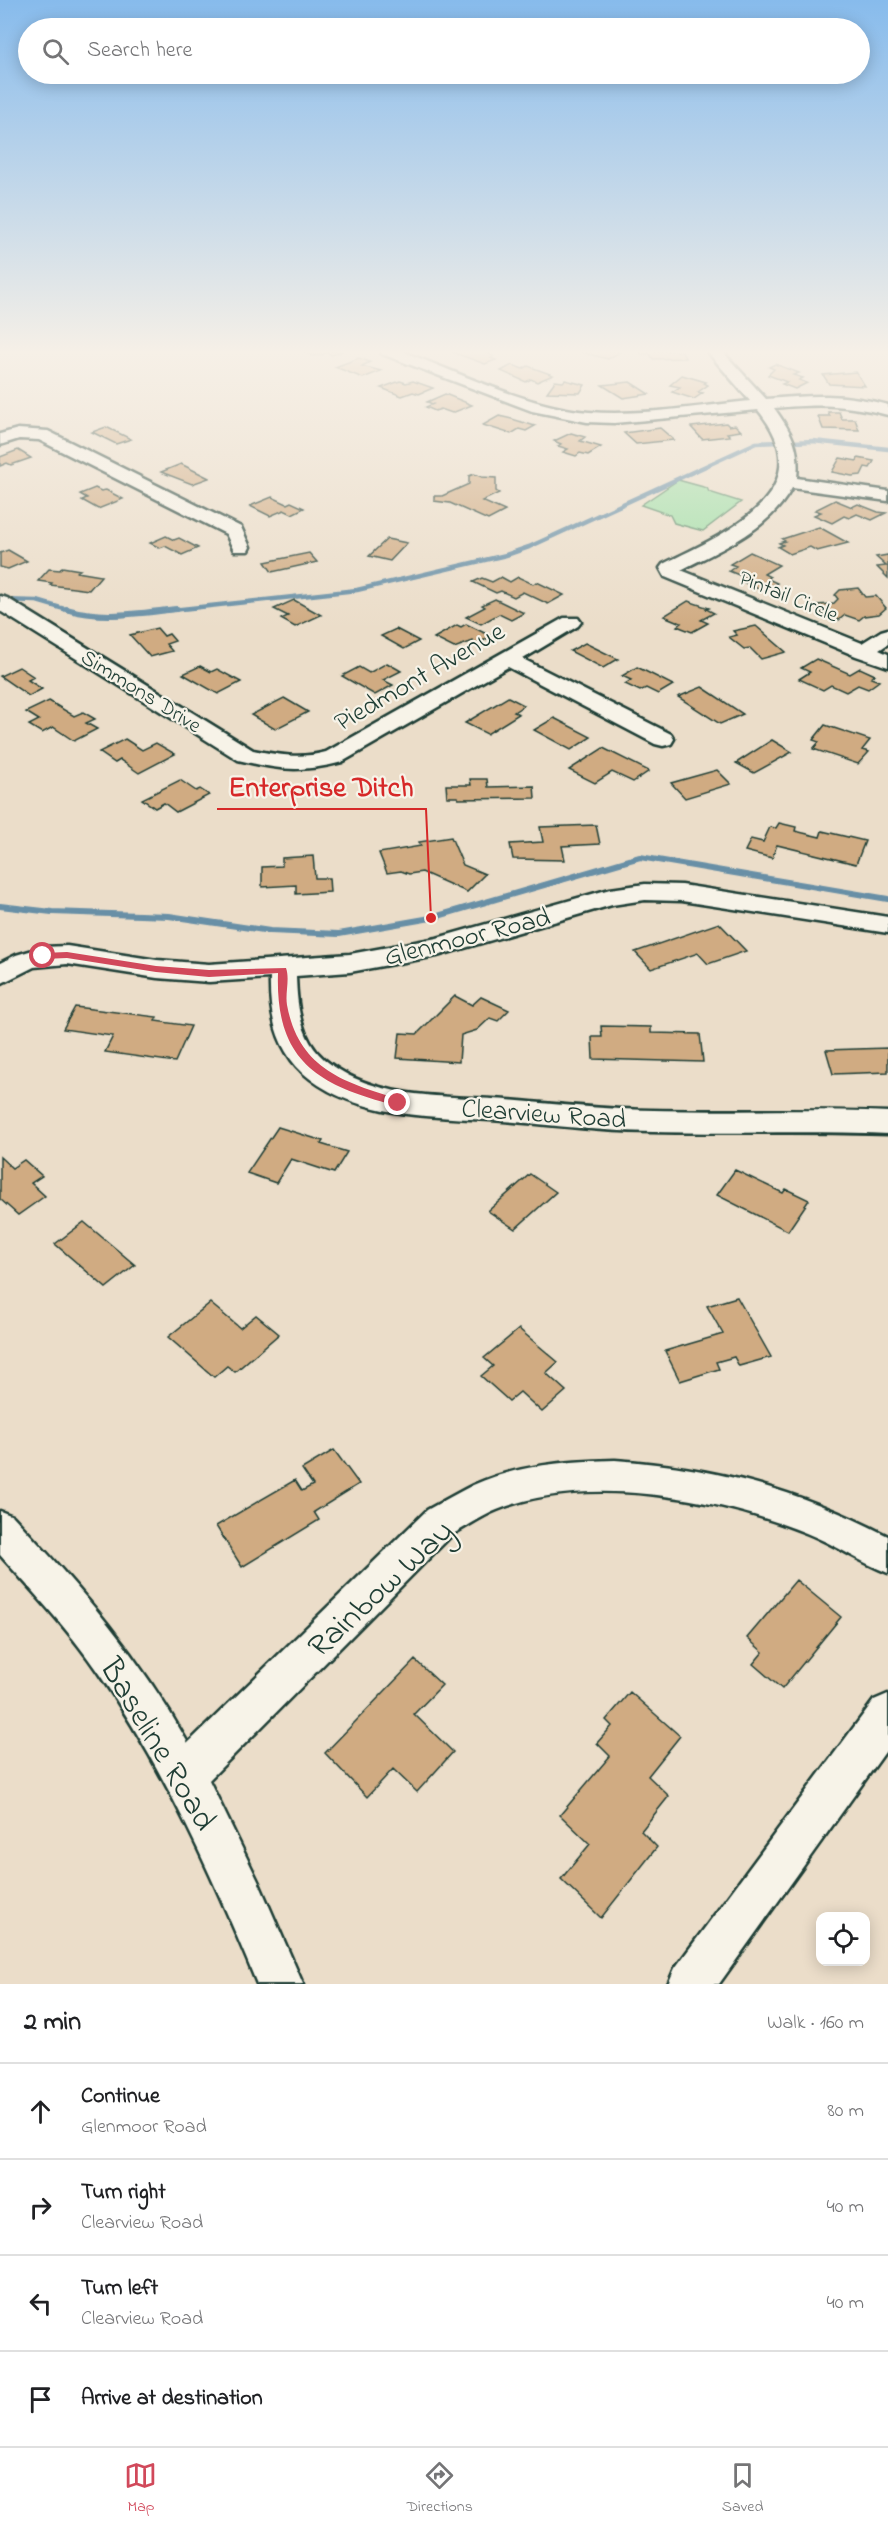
<!DOCTYPE html>
<meta charset="utf-8">
<style>
:root{--surface:#fff;--page:#f6f6f6;--text:#202124;--muted:#757577;--line:#e0e0e0;--accent:#d1495b}
body{margin:0;font-family:"Indie Flower",sans-serif;background:var(--page);color:var(--text)}
.controls{position:absolute;right:18px;bottom:18px;display:grid;overflow:hidden;border-radius:12px;box-shadow:0 3px 15px #0003}
.controls button{width:54px;height:54px;display:grid;place-items:center;padding:0;border:0;border-bottom:2px solid var(--line);background:var(--surface);color:var(--text);font:30px sans-serif}
.stop{position:absolute;width:18px;height:18px;margin:-14px;border:4px solid #d1495b;border-radius:50%;background:#fff}
.stop.end{background:#d1495b;border-color:#fff;box-shadow:0 2px 6px #0008}
.list{margin:0;padding:0;list-style:none}
h2{display:flex;justify-content:space-between;align-items:center;height:78px;margin:0;padding:0 24px;font-size:26px}
h2 small{font-size:20px;font-weight:400;color:var(--muted)}
.list li{display:grid;grid-template-columns:39px 1fr auto;gap:18px;align-items:center;box-sizing:border-box;height:96px;padding:0 24px;border-top:2px solid var(--line)}
.list b{display:block;font-size:22px;white-space:nowrap}
.list p{margin:0;font-size:20px;white-space:nowrap;color:var(--muted)}
.list em{font-size:20px;font-style:normal;color:var(--muted)}
.icon{flex:none;width:33px;height:33px;fill:none;stroke:currentColor;stroke-width:2;stroke-linecap:round;stroke-linejoin:round}
.map{position:relative;flex:none;width:888px;height:1984px;overflow:hidden}
.search{position:absolute;background:var(--surface);box-shadow:0 3px 15px #0003;left:18px;right:18px;top:18px;height:66px;display:flex;align-items:center;gap:15px;box-sizing:border-box;padding:0 21px;border-radius:33px;color:var(--muted);font-size:22px}
.sheet{height:462px;background:var(--surface)}
nav{display:flex;justify-content:space-around;align-items:center;box-sizing:border-box;height:84px;border-top:2px solid var(--line);background:var(--surface);font-size:16px;color:var(--muted)}
nav a{display:grid;justify-items:center;gap:3px}
nav .on{color:var(--accent)}
.map>svg:first-child{display:block}
</style>
<div class="map">
<svg width="888" height="1984" viewBox="0 0 888 1984">
<rect width="100%" height="100%" fill="#ebddc9"/>
<filter id="ink" filterUnits="userSpaceOnUse"><feTurbulence type="fractalNoise" baseFrequency=".0167" numOctaves="2"/><feDisplacementMap in="SourceGraphic" scale="12" xChannelSelector="R" yChannelSelector="G"/><feConvolveMatrix kernelMatrix="1 2 1 2 8 2 1 2 1" color-interpolation-filters="sRGB"/></filter>
<g filter="url(#ink)">
<path fill="#a0dfa7" stroke="#608e6e" stroke-width="1.5" d="M678,480L707,488L709,492L741,502L703,531L674,523L670,515L641,505Z"/>
<g fill="none" stroke-linecap="round" stroke-linejoin="round">
<path stroke="#678fa6" stroke-width="4.5" d="M794,442L813,441L888,449
M0,600L37,601L71,611
M163,611L357,590L506,555L529,547L756,443L779,442"/>
<path stroke="#678fa6" stroke-width="6" d="M66,609C103,620 139,613 177,609
M0,906L52,912L169,916L270,931L339,934L431,918L640,857L888,899"/>
</g>
<path fill="#d0ab82" stroke="#1f3d34" stroke-width="1.5" d="M301,351H343L332,355L328,353L313,356Z
M449,351H481L494,356L491,358L496,360L485,364Z
M576,351H616L620,352L608,359Z
M639,351H682L685,358L653,359L650,354H641Z
M359,358L370,362L362,366L381,371L363,378L335,367Z
M775,364L799,373L793,375L803,378L799,380L807,383L795,389L782,384L787,382L768,375L774,369L769,367Z
M512,365L523,369L528,366L553,375L537,382L531,379L526,382L501,371Z
M856,372L865,386L829,384L823,375Z
M682,375L706,382L704,383L708,385L698,392L703,393L694,399L672,392L680,387L670,385Z
M565,380L585,385L580,393L547,392L555,381L563,382Z
M400,381L406,383L413,381L433,388L419,394L413,392L402,396L381,388Z
M630,382L649,394L623,398L602,385Z
M445,394L472,405L452,413L441,409L435,411L426,407L433,404L427,402Z
M828,412H839L842,419H855L859,430L823,429L818,416H830Z
M499,416L512,419L535,426L526,431L519,429L511,434L483,425Z
M726,423L729,426L735,425L741,431L727,433L730,436L702,439L691,427Z
M106,427L131,439L116,444L92,432Z
M660,428L674,440L636,444L624,433Z
M571,433L585,437L580,441L601,447L588,455L580,453L576,456L563,452L568,449L558,446L561,444L554,441Z
M18,450L31,458L11,465L7,463L0,466V457Z
M840,458L857,461L858,458L874,461L870,468L865,467L861,475L852,476L832,472Z
M181,464L209,478L192,484L161,472Z
M474,474L482,477L496,478V491L499,493L482,501L505,511L488,520L450,503L434,501V496H442L469,484V476Z
M95,488L101,491L106,490L123,499L98,509L82,500L87,498L80,494Z
M272,497L287,504L291,502L304,508L292,514L284,510L270,516L250,506Z
M835,500L852,507L858,504L878,512L886,513L872,520L857,514L849,518L844,516L832,523L814,515L821,512L815,510Z
M819,527L848,543L817,551L810,547L790,554L778,547L783,545L779,543L785,541L782,539Z
M166,536L174,540L179,538L198,548L182,555L165,546L160,548L150,543Z
M387,539L407,543L390,561L369,556Z
M8,550L27,561L8,569L0,567V553Z
M750,552L779,565L764,574L770,577L768,579L777,583L764,591L743,582L749,579L729,571L736,566L730,564Z
M309,553L317,562L272,572L265,562Z
M888,555V578L877,567L886,566L876,557Z
M62,567L80,570L77,572L101,576L89,590L50,585L52,583L38,581L49,569L60,570Z
M501,577L510,582L518,577L533,584L537,582L564,595L548,604L523,592L514,597L501,591L496,593L473,582L482,578L492,582Z
M858,588L865,597L876,596L886,608L879,614L864,616L859,620L845,615L839,620L823,615L816,605L833,604L838,599L835,595L840,590Z
M495,599L524,613L511,620L499,614L481,624L466,617L485,607L482,605Z
M294,600L321,615L295,627L281,619L288,616L274,609Z
M688,601L709,608L706,609L714,613L701,620L708,623L692,632L677,626L681,623L664,616Z
M466,624L491,636L478,644L473,641L454,648L434,638L457,625L461,627Z
M756,626L786,652L761,659L750,648L744,649L729,637L737,635L733,631Z
M157,628L164,636L169,634L175,641L166,644L172,651L150,657L130,635Z
M396,629L419,641L404,649L381,636Z
M585,643L618,659L603,668L570,651Z
M816,659L850,674L860,668L875,675L871,678L879,681L868,689L858,685L846,692L831,685L823,690L799,679L810,672L801,668Z
M387,663L401,671L383,680L393,685L375,695L342,676L359,667L369,673Z
M200,666L211,672L217,669L241,682L218,694L183,674Z
M19,667L34,677L28,680L42,689L29,696L0,676Z
M637,667L673,685L658,694L646,688L640,691L625,684L631,680L622,676Z
M702,687L743,714L720,724L678,697Z
M508,697L524,705L514,712L519,714L487,734L465,723Z
M284,698L308,712L275,729L251,715Z
M49,701L74,716L83,712L95,719L86,723L97,729L74,741L53,727L42,733L29,725L39,720L26,712Z
M554,718L591,737L571,750L534,730Z
M825,725L870,740L862,750L869,752L858,764L813,749L819,742L813,740Z
M125,739L142,750L156,743L175,754L139,773L120,760L115,763L99,752Z
M772,740L792,752L754,773L736,763Z
M603,748L649,771L633,782L612,772L595,783L569,770Z
M717,770L731,784L685,798L671,783Z
M470,779H487L488,787L534,786L535,798L458,799V797H447L446,785H471Z
M180,780L196,791L200,789L209,795L176,812L164,803L155,808L142,799Z
M779,823L796,827L795,831L820,837L822,831L865,841L856,864L777,845L772,858L745,851L751,839L763,842L770,827L776,828Z
M596,825L600,844L562,846L565,860L513,859L510,844L543,842L540,827Z
M451,837L463,865L485,874L467,892L422,872L409,874L401,871L387,873L379,853L421,846L419,842Z
M313,856L315,878H329L330,892L296,894V885L262,887V867L282,866V858Z
M719,923L746,951L708,964L698,953L651,969L635,952Z
M455,996L472,1005L481,997L509,1010L498,1021L490,1018L477,1030L461,1035L459,1062L397,1058L400,1033L417,1034Z
M75,1007L157,1017L155,1021L191,1026L175,1062L105,1052L113,1036L63,1029Z
M601,1026L651,1027V1033L700,1034L703,1062L593,1059L592,1037H602Z
M888,1048V1072L833,1074L826,1050Z
M278,1127L323,1141L321,1144L347,1152L334,1173L291,1159L276,1183L247,1173Z
M0,1157L12,1168L24,1160L42,1176L31,1183L45,1196L18,1215L0,1199Z
M735,1170L783,1193L786,1189L809,1200L788,1231L717,1195Z
M530,1174L556,1192L515,1229L488,1211Z
M84,1222L135,1265L106,1288L55,1244Z
M737,1297L771,1357L739,1366L734,1357L716,1362L719,1369L680,1381L665,1351L723,1334L707,1306Z
M210,1303L240,1328L256,1315L279,1334L235,1372L227,1366L214,1377L168,1337Z
M519,1329L558,1362L546,1373L566,1391L542,1412L520,1392L509,1401L481,1376L493,1366L484,1358Z
M334,1450L359,1484L314,1512L319,1520L242,1567L216,1526L295,1480L302,1491L313,1485L302,1469Z
M796,1580L841,1617L782,1689L753,1664L763,1652L747,1638Z
M415,1660L442,1685L414,1714L453,1752L417,1792L393,1769L367,1797L325,1753Z
M630,1692L680,1736L648,1776L669,1796L641,1831L657,1847L601,1918L561,1879L590,1844L560,1815L610,1756L597,1743L612,1726L606,1720Z"/>
<g fill="none" stroke-linecap="round" stroke-linejoin="round">
<defs>
<path id="minor" d="M380,351H401C457,372 531,408 589,412C642,416 698,406 750,401L707,351H722L766,399C811,395 844,393 888,405V415C843,404 819,404 774,408C792,433 800,447 797,478L888,491V501L792,488C769,530 722,549 681,570L862,643L881,631L888,629V644L879,650L888,654V667L856,656L665,577L660,568L663,564C726,533 825,492 758,410L614,423L587,422L532,411L382,354Z
M18,429L48,431L241,527L250,547L248,551H234L226,534L39,440L19,439L0,445V434Z
M0,596L7,598L253,750C279,755 300,759 326,752L564,618H578L581,622L578,626L523,659L671,734L674,739L671,744L663,746L655,744L508,667L342,762C300,773 280,770 238,760L0,611Z
M645,884L682,885L888,917V933L682,901L645,900L612,905L437,956L350,972L296,976C297,1006 300,1038 324,1059C374,1101 446,1095 507,1100C545,1103 582,1107 620,1109C709,1113 799,1108 888,1112V1134C799,1130 710,1135 620,1131C581,1129 542,1124 503,1121C438,1116 356,1120 303,1073C276,1048 269,1013 270,978L209,982L157,978L67,964L34,967L0,984V963L16,955L43,947L67,946L157,960L209,964L350,954L437,938L610,889Z
M615,1460C715,1467 799,1490 888,1536V1573C860,1562 834,1544 806,1533C720,1498 586,1473 497,1510C482,1516 468,1526 453,1534L209,1780L259,1883L303,1984H257C212,1875 164,1768 97,1671C68,1629 33,1592 0,1555V1511L13,1516C82,1590 138,1654 188,1743L427,1510C442,1502 457,1493 473,1485C518,1465 566,1461 615,1460Z
M888,1694V1748L719,1984H668L675,1968L874,1700Z"/>
</defs>
<use href="#minor" stroke="#1f3d34" stroke-width="5"/>
<use href="#minor" fill="#f7f3e8" fill-rule="evenodd"/>
</g>
</g>
<linearGradient id="sky" x2="0" y2="1"><stop stop-color="#87bbec"/><stop offset="0.56" stop-color="#f6f0e7"/><stop offset="1" stop-color="#f6f0e7" stop-opacity="0"/></linearGradient>
<rect width="888" height="629" fill="url(#sky)"/>
<path fill="#d1495b" d="M67,952L156,966L209,970L286,968C290,979 285,993 287,1005C299,1070 346,1083 402,1100L403,1103L398,1106C320,1086 275,1063 278,973L209,977L156,972L67,958L43,959L38,956L43,953Z"/>
<g text-anchor="middle" stroke-width="4.5" stroke-linejoin="round" paint-order="stroke">
<g font-size="22" fill="#1f3d34" stroke="#f7f3e8">
<text transform="translate(789 595) rotate(22)" y="8">Pintail Circle</text>
<text transform="translate(142 690) rotate(32)" y="8">Simmons Drive</text>
</g>
<g font-size="27" fill="#1f3d34" stroke="#f7f3e8">
<text transform="translate(419 676) rotate(-30)" y="9">Piedmont Avenue</text>
<text transform="translate(467 936) rotate(-14)" y="9">Glenmoor Road</text>
<text transform="translate(544 1113) rotate(4)" y="9">Clearview Road</text>
</g>
<g font-size="33" fill="#1f3d34" stroke="#f7f3e8">
<text transform="translate(379 1587) rotate(-43)" y="12">Rainbow Way</text>
<text transform="translate(160 1743) rotate(59)" y="12">Baseline Road</text>
</g>
</g>
<path fill="none" stroke="#d62828" stroke-width="2" d="M431 918L426 809H217"/>
<circle fill="#d62828" stroke="#f7f3e8" stroke-width="2" cx="431" cy="918" r="6"/>
<g font-size="28" text-anchor="middle" font-weight="bold" fill="#d62828" stroke="#f7f3e8" stroke-width="4.5" stroke-linejoin="round" paint-order="stroke">
<text x="321" y="796">Enterprise Ditch</text>
</g>
</svg>
<div class="controls">
<button><svg class="icon" aria-label="locate" viewBox="0 0 24 24"><circle cx="12" cy="12" r="6"/><path d="M12 2v4M12 18v4M2 12h4M18 12h4"/></svg></button>
</div>
<div class="stop" style="left:43px;top:956px"></div>
<div class="stop end" style="left:398px;top:1103px"></div>
<div class="search"><svg class="icon" aria-label="search" viewBox="0 0 24 24"><circle cx="10" cy="10" r="6"/><path d="M15 15l6 6"/></svg>Search here</div>
</div>
<section class="sheet">
<h2>2 min<small>Walk · 160 m</small></h2>
<ul class="list">
<li><svg class="icon" aria-label="ahead" viewBox="0 0 24 24"><path d="M12 20V5M6 11l6-6 6 6"/></svg><div><b>Continue</b><p>Glenmoor Road</p></div><em>80 m</em></li>
<li><svg class="icon" aria-label="right" viewBox="0 0 24 24"><path d="M7 20v-9h11M14 6l5 5-5 5"/></svg><div><b>Turn right</b><p>Clearview Road</p></div><em>40 m</em></li>
<li><svg class="icon" aria-label="left" viewBox="0 0 24 24"><path d="M17 20v-9H6M10 6l-5 5 5 5"/></svg><div><b>Turn left</b><p>Clearview Road</p></div><em>40 m</em></li>
<li><svg class="icon" aria-label="arrive" viewBox="0 0 24 24"><path d="M6 21V4h12l-3 4 3 4H6"/></svg><div><b>Arrive at destination</b></div></li>
</ul>
</section>
<nav>
<a class="on"><svg class="icon" aria-label="map" viewBox="0 0 24 24"><path d="M3 6l6-2 6 2 6-2v14l-6 2-6-2-6 2zM9 4v14M15 6v14"/></svg>Map</a>
<a><svg class="icon" aria-label="directions" viewBox="0 0 24 24"><path d="M12 3l9 9-9 9-9-9zM9 14v-3h6M13 9l2 2-2 2"/></svg>Directions</a>
<a><svg class="icon" aria-label="saved" viewBox="0 0 24 24"><path d="M7 4h10v16l-5-4-5 4z"/></svg>Saved</a>
</nav>
